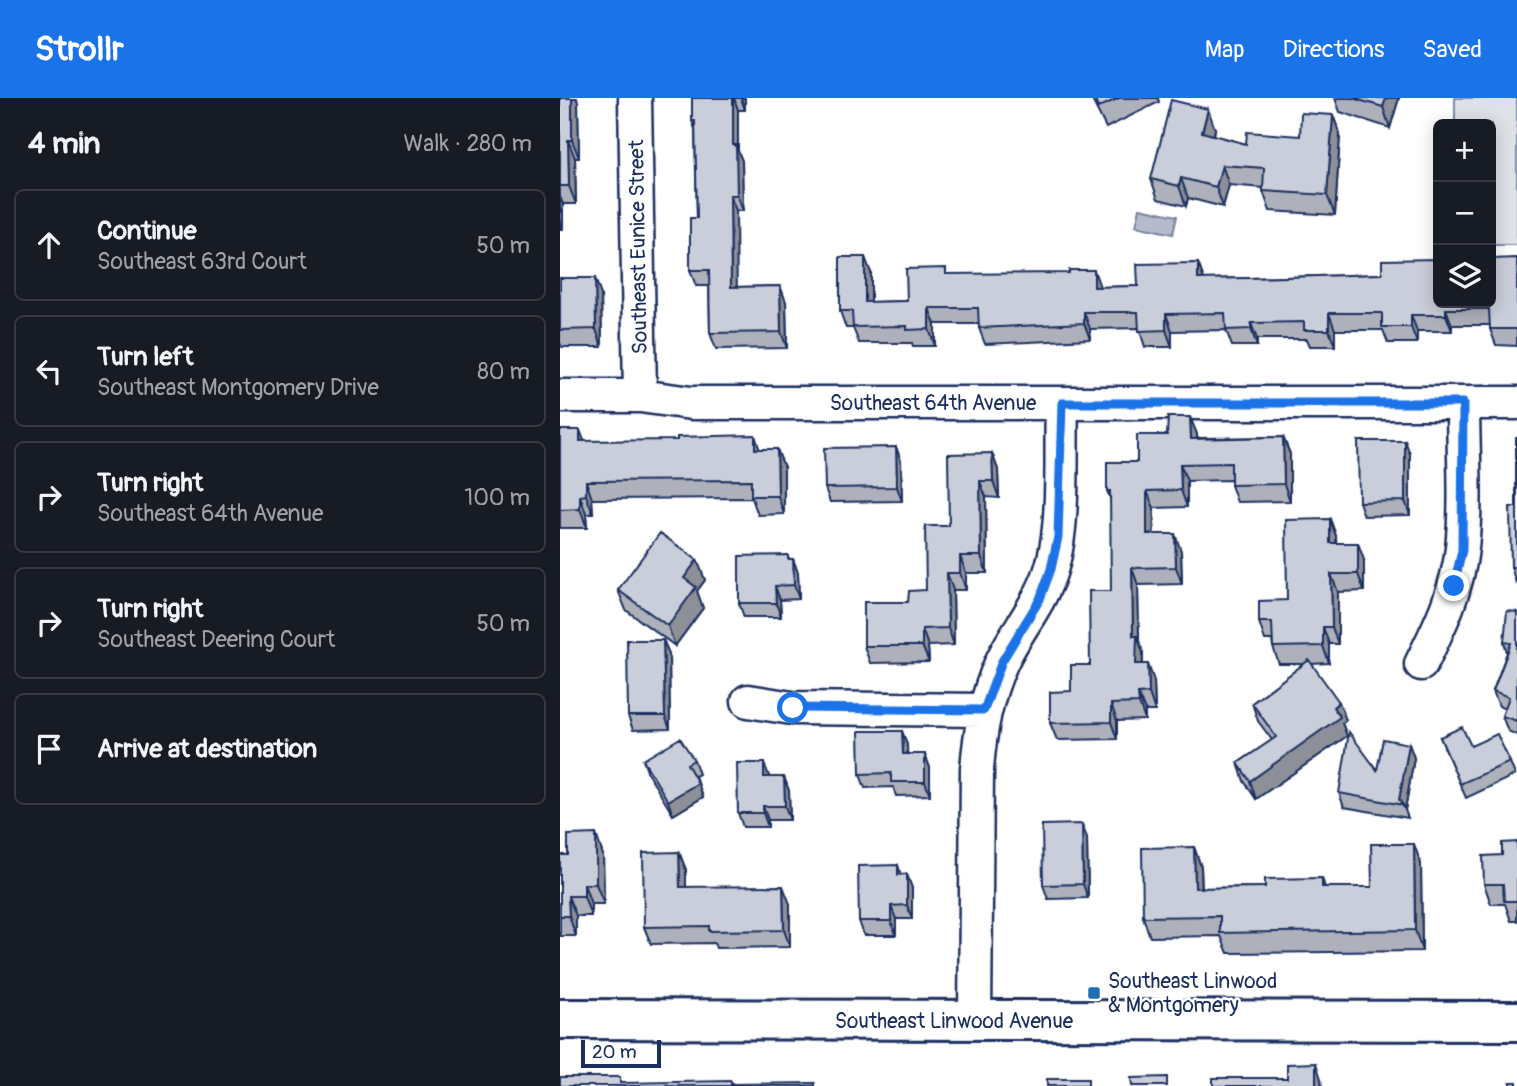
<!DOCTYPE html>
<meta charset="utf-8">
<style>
:root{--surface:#171b24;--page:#242831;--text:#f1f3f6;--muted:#9ea1a6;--line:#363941;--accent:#1a73e8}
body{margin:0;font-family:Pangolin,sans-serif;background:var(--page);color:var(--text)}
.controls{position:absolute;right:21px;top:21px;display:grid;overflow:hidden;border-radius:10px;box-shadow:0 4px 18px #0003}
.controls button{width:63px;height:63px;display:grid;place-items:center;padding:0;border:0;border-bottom:2px solid var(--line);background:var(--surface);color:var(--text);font:35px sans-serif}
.scale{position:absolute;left:21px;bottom:18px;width:80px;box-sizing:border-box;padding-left:7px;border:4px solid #1b2f5e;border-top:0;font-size:19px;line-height:24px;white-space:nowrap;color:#1b2f5e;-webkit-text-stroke:5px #fff;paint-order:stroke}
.stop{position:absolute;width:21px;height:21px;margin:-16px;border:5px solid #1a73e8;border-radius:50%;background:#fff}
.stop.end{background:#1a73e8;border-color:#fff;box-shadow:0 2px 7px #0008}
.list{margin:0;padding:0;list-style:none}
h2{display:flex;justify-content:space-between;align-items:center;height:91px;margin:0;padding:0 28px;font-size:30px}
h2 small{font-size:23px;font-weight:400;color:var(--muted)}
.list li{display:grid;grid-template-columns:46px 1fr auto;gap:21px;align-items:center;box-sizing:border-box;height:112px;margin:0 14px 14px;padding:0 14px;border:2px solid var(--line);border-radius:10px}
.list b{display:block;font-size:26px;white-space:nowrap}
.list p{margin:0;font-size:23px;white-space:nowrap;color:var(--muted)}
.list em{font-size:23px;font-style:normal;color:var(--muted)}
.icon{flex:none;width:38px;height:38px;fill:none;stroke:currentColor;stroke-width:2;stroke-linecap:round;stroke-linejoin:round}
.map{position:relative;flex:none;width:957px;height:988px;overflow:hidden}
header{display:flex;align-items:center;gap:42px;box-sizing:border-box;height:98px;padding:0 35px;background:var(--accent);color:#fff}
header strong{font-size:33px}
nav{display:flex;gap:38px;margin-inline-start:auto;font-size:24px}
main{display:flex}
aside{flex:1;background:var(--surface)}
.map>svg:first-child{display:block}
</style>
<header>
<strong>Strollr</strong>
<nav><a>Map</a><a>Directions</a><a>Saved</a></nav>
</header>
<main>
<aside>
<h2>4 min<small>Walk · 280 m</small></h2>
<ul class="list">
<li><svg class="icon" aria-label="ahead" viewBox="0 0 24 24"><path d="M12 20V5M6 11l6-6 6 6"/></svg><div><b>Continue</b><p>Southeast 63rd Court</p></div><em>50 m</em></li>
<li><svg class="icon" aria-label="left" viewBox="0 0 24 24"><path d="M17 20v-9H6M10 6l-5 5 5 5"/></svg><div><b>Turn left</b><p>Southeast Montgomery Drive</p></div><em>80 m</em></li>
<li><svg class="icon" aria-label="right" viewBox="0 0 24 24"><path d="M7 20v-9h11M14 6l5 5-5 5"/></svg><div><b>Turn right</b><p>Southeast 64th Avenue</p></div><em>100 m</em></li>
<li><svg class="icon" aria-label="right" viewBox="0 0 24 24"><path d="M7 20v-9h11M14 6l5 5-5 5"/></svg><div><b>Turn right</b><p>Southeast Deering Court</p></div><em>50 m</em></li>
<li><svg class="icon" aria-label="arrive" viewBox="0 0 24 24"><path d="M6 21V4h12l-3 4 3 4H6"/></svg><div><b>Arrive at destination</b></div></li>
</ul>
</aside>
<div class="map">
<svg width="957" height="988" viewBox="0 0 957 988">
<rect width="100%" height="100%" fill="#fff"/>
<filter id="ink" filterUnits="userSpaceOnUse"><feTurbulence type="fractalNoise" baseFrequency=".0143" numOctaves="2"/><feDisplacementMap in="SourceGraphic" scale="14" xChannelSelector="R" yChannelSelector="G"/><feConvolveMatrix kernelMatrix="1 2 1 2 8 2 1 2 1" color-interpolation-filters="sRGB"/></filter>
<g filter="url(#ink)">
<path fill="#dee1e7" stroke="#7c88a2" stroke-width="2" d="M895,0H957V147H931V26H895Z"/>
<path fill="#b5bbca" stroke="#77839f" stroke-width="2" d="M580,110L617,118L613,136L576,128Z"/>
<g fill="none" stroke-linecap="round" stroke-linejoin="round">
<defs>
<path id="minor" d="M75,0L80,298
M0,298H80L131,305H957
M861,566C879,530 898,491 902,450C907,403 903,353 903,305
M188,603L232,610L424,612
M415,923L417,671C420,633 426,598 442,563C457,532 479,507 490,475C506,428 500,356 502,305"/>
<path id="secondary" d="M0,921L957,923"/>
</defs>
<use href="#minor" stroke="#1b2f5e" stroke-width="37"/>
<use href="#secondary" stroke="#1b2f5e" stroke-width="44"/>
<use href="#minor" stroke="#fff" stroke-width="32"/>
<use href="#secondary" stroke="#fff" stroke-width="38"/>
</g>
<path fill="#aeb1bb" stroke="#1b2f5e" stroke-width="2" d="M0,0L18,5L19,60H15L16,106H3V131H0Z
M132,0H185V12H178V53L182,63L183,113H176V189L220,188L226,204L227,250L156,251L150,235L149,188H136L130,172L137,120L135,31L132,23Z
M531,0H598L599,4L546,30Z
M775,0H839L830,30L780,14Z
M773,17L780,37L775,117L710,113L703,93V90L669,87L663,109L628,100L626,108L598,101L591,81L655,31L654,37L686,46L740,38Z
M957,160V248L936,247L930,231V227H892V233H857V245H828L823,232H775V248H750L747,241H697V248H672L666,232L612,233V249H585L579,230L530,231V241L425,246L419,230V226H375V248H353L352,245H299L293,230H286L280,213L311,175V204L347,203L388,176L540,189L578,188L638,165L644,181L690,180L822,176Z
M0,180L41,197L42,249H2L0,245Z
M0,332L25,343L200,351L224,369V416L198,417L192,400L32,401L33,416H26L27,430H0Z
M637,336V340L723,339L730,356V403L677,404L671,387V382L627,383V409L594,410L593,436L621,453L622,486L578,487L579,543L583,555V566L594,583L595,613H585V622L557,623V641L497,642L490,625L511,593L530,567L551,493V402L547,393L577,364L607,337Z
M957,340V485H956L951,469L956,409Z
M845,343L850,356V417L804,418L799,404Z
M336,349L341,363L342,403L270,404L265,390Z
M432,355L438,372L439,400L426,399L427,475H406V492H393L394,547L368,548L369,564L310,565L304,548L366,492L389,428Z
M770,421L776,438V445L804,462V493L778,494V546H769V565L751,566L786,622L782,625L787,638L696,701L684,683L678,665L712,642L698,623L692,605L744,566H719L713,549L712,542H705L699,524L727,502Z
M230,461H233L238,475L239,501L220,502L221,519H184L179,505Z
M137,462L145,482L137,493L143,510L115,548L66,512L58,492Z
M957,514V637L948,633L942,618L945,611L939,608L933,593L947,554L944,544Z
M103,542L109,556L110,631L73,632L68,618Z
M342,633L347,647V656H365L370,670V697L336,698L333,689L305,690L300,676Z
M880,639L911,648L950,664L955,677L906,700Z
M849,646L854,660L845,712L848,720L784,709L779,695L817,672Z
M83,662H134L139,676L135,678L143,699L113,717L88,676Z
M209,679H224L229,693L230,722H208V729H183L178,715Z
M527,740L528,800L488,801L483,787Z
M957,744V823H951L945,806H931L924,786L942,757Z
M634,749L641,769L642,790L705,789L762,780L765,789H812L861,766L862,853L668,855L661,838L590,839L583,819Z
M119,754L126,772V789L230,806V849L156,850L154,845L91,846L84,829Z
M0,757H43L44,806H31V818H16V838H0Z
M338,767L341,777L352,790V821H336V837H304L299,823Z"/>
<path fill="#8d9099" stroke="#1b2f5e" stroke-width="2" d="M12,0H17L18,5L19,60L12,42Z
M173,0H174L178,12V53L182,63L183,113L177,97L173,47Z
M181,0H185V12Z
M826,0H839L830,30L823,9Z
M648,11L655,31L650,55L642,34Z
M773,17L780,37L775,117L767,97Z
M8,42L15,60L16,106L9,88Z
M662,67L669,87L663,109L656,89Z
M621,80L628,100L626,108L619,88Z
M170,97L176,113L177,204L171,189Z
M0,99L3,106V131L0,122Z
M305,159L311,175V220L305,204Z
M638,165L644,182L638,181Z
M534,172L540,189H534Z
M35,180L41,197L42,249L36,231Z
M220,188L226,204L227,250L221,234Z
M369,210L375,226V248L369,231Z
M886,211L892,227V233L886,217Z
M524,214L530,231V241L524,225Z
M769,215L775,232V248L769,232Z
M606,216L612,233V249L606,232Z
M851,217L857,233V245L851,229Z
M691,225L697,241V248L691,231Z
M630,319L637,336V358L631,341Z
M20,332L27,350L20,343Z
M195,337L201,356L195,351Z
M723,339L730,356V403L724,386Z
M845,343L850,356V417L845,403Z
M336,349L341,363L342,403L337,389Z
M217,351L224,369V416L218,398Z
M432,355L438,372L439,400L433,383Z
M620,366L627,383V409L621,392Z
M26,383L32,401L33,416L26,397Z
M420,383L426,399L427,475L421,458Z
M587,393L594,410L593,454L587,436Z
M20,398L26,416L27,430L20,411Z
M770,421L776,438L777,462L770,445Z
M615,436L621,453L622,486L616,469Z
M798,445L804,462V493L798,476Z
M400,458L406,475V492L400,475Z
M233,461L238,475L239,501L234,487Z
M137,462L145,482L137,493L143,510L115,548L108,528L124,480Z
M572,470L578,487L579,543L583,555L582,583L576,566L573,538Z
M387,475L393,492L394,547L388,530Z
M771,476L778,494V546L772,529Z
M215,488L220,502L221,519L216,505Z
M763,529L769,546V565L763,548Z
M362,531L368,548L369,564L362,548Z
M103,542L109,556L110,631L105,618Z
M588,566L594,583L595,613L589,595Z
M578,596L585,613V622L579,605Z
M779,604L786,622L782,625L787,638L696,701L690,683Z
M551,606L557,623V641L551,624Z
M342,633L347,647L348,670L343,656Z
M849,646L854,660L845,712L839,702Z
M365,656L370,670V697L365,684Z
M204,665L209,678V693L204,679Z
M224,679L229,693L230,722L225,708Z
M138,685L143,699L113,717L108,703Z
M203,708L208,722V729L203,715Z
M522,726L527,740L528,800L523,786Z
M36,736L43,757L44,806L36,786Z
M854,746L861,766L862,853L855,832Z
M634,749L641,769L642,810L635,790Z
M119,754L126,772V807L120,789Z
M347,776L352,790V821L347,807Z
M24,786L31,806V818L24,798Z
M223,788L230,806V849L224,832Z
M8,798L16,818V838L9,818Z
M331,808L336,821V837L331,823Z
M756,965L761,981L762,988H756Z"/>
<path fill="#caceda" stroke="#1b2f5e" stroke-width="2" d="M0,0H12V42H8L9,88H0Z
M132,0H173V47H176L177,97H170L171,189L220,188L221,234L150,235L149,172H130V120H137L135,23H132Z
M534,0H559L538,10Z
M792,0H826L823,9Z
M611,2L648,11L642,34L686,46L687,34L740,38L741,15L773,17L767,97L703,93L704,70L662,67L656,89L621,80L619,88L591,81Z
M280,159H305V204L347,203L346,171L386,170V176L509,175V172H534V189L578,188L577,166L638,165V181L690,180L822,176V162L878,161V205H931V161L957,160V231H930L929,211H886V217H851V229H822V215H769V232H744V224L691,225V231L666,232L665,215L606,216V232L579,233L578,214H524V225L419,230L418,210H369V231L347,232V228L293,229L292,213H280Z
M0,180H35L36,231L0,232Z
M608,319H630L631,341L723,339L724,386L671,387V365L620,366L621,392L587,393V436H615L616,469L572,470L573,538H577L576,566H588L589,595L578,596L579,605L551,606V624L490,625V594L511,593V567H530L529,493H551L550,393H547V364H577V337H607Z
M0,332H20V343L117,342V339L195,337V351H217L218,398H191V382L26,383V397L20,398V411L0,412Z
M956,340H957V469H951L950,409H956Z
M798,343H845V403L799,404Z
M336,349L337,389L265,390L264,350Z
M432,355L433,383H420L421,458H400V475H387L388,530L362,531V548H304V504H348L349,493L366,492L365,428H389L388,356Z
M770,421V445H798V476H771L772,529H763V548L713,549L712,524H699V503L727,502L726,422Z
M100,435L137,462L124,480L136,489L108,528L58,492Z
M228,457V461H233L234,487L215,488L216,505H179V458Z
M947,513L957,514V623L942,618L949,599L933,593L951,545L944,544Z
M67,542H103L105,618H68Z
M749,562L779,604L773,609L780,619L690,683L678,665L716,639L692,605Z
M902,629L911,648L937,636L950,664L900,686L880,639Z
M299,633H342L343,656H365V684H331V675L300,676Z
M789,634L817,672L823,641L849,646L839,702L843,707L779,695Z
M120,640L134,662L127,666L138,685L108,703L83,662Z
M177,665H204V679H224L225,708H203V715H178Z
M522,726L523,786L483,787L482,727Z
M36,736V786H24V798H8L9,818H0V757H8V737Z
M957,744V803H944L943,786H924L923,758L942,757V745Z
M811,746H854L855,832L660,835V818L583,819L582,750L634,749L635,790L705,789V781L762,780V789H812Z
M119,754L120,789L223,788L224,832L149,833V828L84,829L83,755Z
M338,767V777L347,776V807L331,808V823H299L298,768Z
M756,965V988H653V980H727V966Z
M0,979H60V985L171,983V986L255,985V988H0Z
M607,979V988H572L571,980Z
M487,981H528V988H487Z
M950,984H957V988H950Z"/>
</g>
<g fill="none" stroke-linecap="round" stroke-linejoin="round" filter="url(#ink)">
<path stroke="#1a73e8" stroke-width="9" d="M233,610L424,612L442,563L480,501L491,471L498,439L502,305H903L902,452L894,488"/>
</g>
<rect fill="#1f6fb2" stroke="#fff" stroke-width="2.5" x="527" y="888" width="14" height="14" rx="3.5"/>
<g text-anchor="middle" stroke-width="5" stroke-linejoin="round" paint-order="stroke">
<g font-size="21" fill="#1b2f5e" stroke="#fff">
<text transform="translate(78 149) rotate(-91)" y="7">Southeast Eunice Street</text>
<text x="373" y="312">Southeast 64th Avenue</text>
<text x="394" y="930">Southeast Linwood Avenue</text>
</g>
<g font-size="21" fill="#1b2f5e" stroke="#fff" text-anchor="start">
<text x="548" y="890">Southeast Linwood<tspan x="548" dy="24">&amp; Montgomery</tspan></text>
</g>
</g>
</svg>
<div class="controls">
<button>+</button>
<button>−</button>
<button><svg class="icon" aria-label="layers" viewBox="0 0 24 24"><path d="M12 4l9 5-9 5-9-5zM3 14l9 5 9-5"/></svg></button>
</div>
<div class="scale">20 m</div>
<div class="stop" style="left:233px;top:610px"></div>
<div class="stop end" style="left:894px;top:488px"></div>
</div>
</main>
